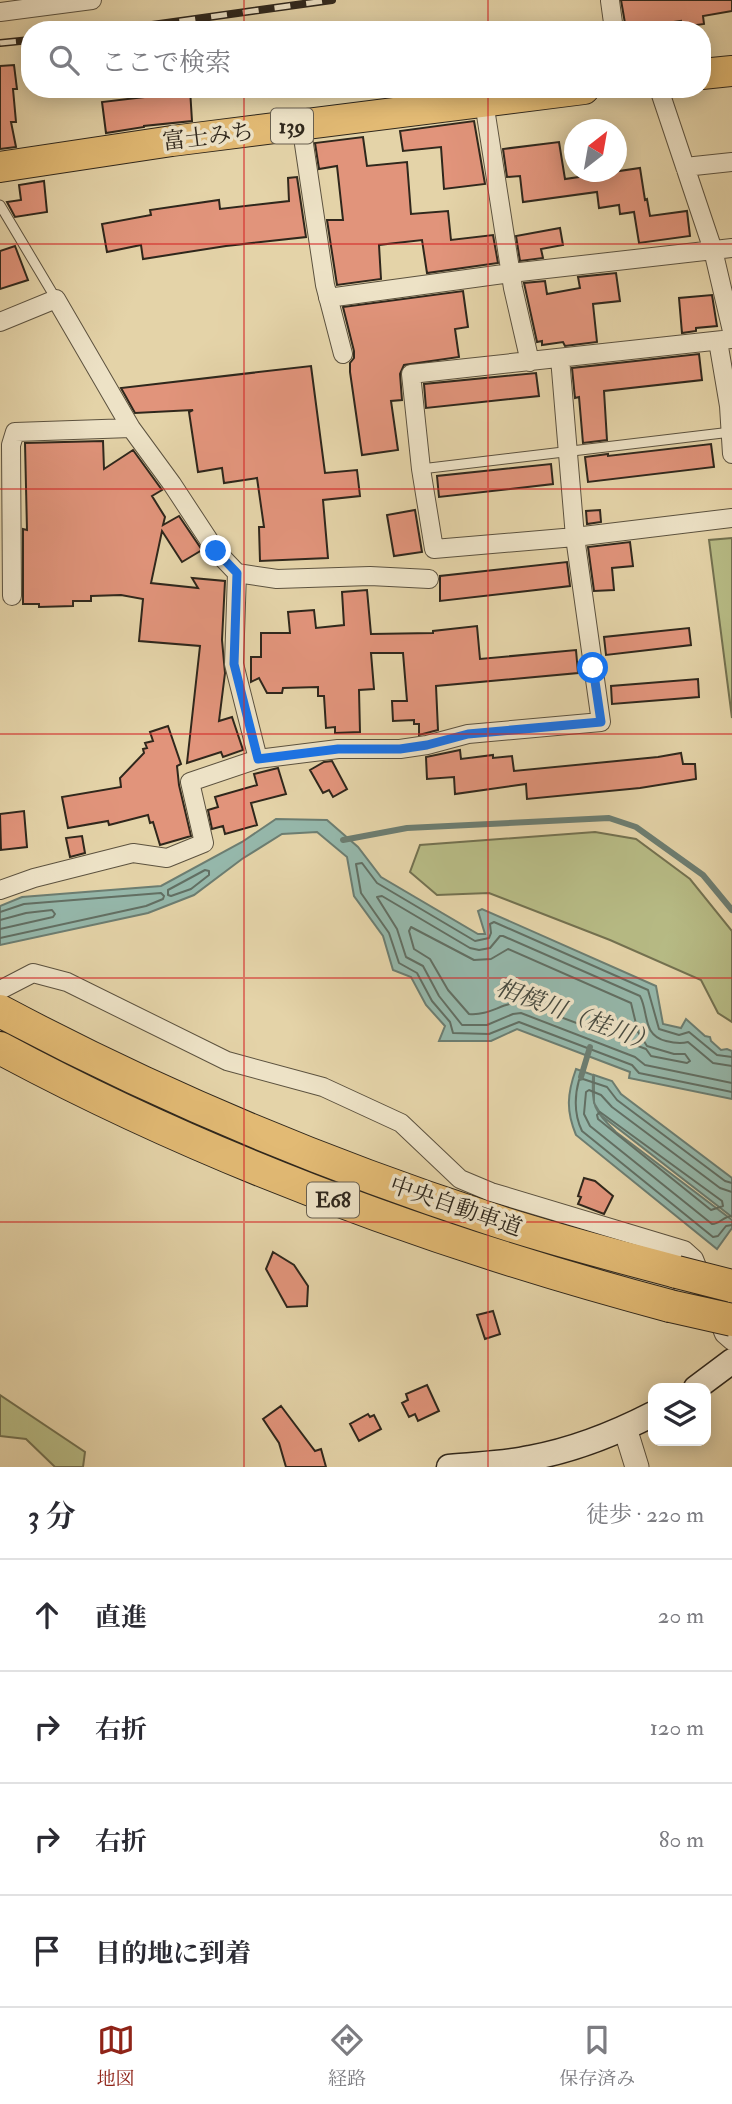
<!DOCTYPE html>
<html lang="ja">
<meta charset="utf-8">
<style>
:root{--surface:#fff;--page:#f2f2f3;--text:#2b2b33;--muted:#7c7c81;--line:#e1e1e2;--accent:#8f2418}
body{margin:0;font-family:"IM FELL Double Pica","Noto Serif JP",serif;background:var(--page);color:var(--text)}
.controls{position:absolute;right:21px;bottom:21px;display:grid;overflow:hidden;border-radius:14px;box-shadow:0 4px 18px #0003}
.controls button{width:63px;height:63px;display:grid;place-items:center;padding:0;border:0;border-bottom:2px solid var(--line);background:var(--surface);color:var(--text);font:35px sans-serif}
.compass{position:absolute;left:564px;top:119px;width:63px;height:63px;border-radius:50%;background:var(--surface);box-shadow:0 4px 18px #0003;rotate:31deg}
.stop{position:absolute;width:21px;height:21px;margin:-16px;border:5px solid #1a73e8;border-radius:50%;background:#fff}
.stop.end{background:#1a73e8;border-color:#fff;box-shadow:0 2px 7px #0008}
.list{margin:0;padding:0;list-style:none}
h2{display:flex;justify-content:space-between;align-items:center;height:91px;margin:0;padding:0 28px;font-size:30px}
h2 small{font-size:23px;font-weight:400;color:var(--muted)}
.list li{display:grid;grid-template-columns:46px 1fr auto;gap:21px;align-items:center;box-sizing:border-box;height:112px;padding:0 28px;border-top:2px solid var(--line)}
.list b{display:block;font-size:26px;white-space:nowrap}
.list em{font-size:23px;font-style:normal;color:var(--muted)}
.icon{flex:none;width:38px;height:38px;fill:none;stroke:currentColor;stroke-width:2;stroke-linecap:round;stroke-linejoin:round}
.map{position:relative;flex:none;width:732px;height:1467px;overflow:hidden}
.search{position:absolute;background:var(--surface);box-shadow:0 4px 18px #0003;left:21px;right:21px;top:21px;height:77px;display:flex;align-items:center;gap:18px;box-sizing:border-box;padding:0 24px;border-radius:28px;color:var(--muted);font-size:26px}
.sheet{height:539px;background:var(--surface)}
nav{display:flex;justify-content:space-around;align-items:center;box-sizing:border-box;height:98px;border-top:2px solid var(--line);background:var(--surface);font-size:19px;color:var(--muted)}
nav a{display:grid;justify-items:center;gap:4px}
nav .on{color:var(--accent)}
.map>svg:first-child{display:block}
</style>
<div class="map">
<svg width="732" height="1467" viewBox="0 0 732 1467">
<rect width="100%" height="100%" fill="#e4d3a8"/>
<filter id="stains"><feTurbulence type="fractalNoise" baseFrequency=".00286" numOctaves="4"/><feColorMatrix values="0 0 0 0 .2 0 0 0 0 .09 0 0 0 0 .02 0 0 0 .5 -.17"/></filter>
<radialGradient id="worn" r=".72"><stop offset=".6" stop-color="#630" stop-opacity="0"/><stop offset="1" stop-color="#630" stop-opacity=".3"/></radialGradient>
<path fill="#b7bb85" stroke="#737150" stroke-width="2" d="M732,538V718L709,540Z
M595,832L636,839L690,879L732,931V1022L718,1013L701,980L610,940L489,893L437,895L410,872L420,845Z
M0,1395L85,1452L83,1467H55L26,1439L0,1436Z"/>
<path fill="#95b7aa" stroke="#6c7d71" stroke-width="2" d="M276,819L327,820L358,847L381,877L478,934H485L478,911L482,909L656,986L663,1024L681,1028L686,1019L705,1036L710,1037L711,1041L721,1050L727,1049L732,1051V1099L629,1078L630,1072L517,1029L491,1041H439L445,1026L426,1005L411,977L393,970L383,936L354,896L347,857L317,832L282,834L242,859L194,895L148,913L0,945V906L22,897L161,886L242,842Z
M576,1069L593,1075C592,1107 593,1109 616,1132L732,1220V1228L717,1249L576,1135C566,1111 567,1094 576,1069Z
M594,1075L612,1081L621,1094L732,1178V1217L602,1116L594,1103Z"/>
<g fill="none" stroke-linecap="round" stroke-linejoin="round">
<path stroke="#626f63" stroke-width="2" d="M205,870L209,871V875L191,889L171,896L168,895V890Z
M0,912L24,904L161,893L164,896L163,899L146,906L0,938
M0,920L26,913L52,910L55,914L53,917L0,929
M411,927L474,960L491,959L508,949L631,1003L638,1032L647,1046L674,1054H685L690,1061L687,1063L651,1056L646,1049L523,1003C503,1001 491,1016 469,1014L448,990L430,959L414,949L409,931Z
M732,1057L717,1055L689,1032L679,1035L659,1029L648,990L494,922L490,924L491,933L489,938L475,941L377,883L362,863L356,864L361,893L389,933L399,963L417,973L432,1001L450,1022L453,1033L489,1034L519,1022L632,1065L639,1073L732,1092
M732,1066L713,1063L688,1042C680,1044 674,1043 666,1041C642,1035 649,1013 640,996L503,936H500L490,948L479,950L470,948L382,896L377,897L397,929L406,957L423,966L439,996L462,1025H487L513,1014L521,1013L635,1057L645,1065L732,1083
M600,1112L722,1201L723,1206L711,1210L598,1119L597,1115Z
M732,1183L725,1181L617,1100L607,1087L583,1079L579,1080C574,1098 574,1114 582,1131L713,1237L718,1236L726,1226L732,1225
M732,1192L720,1188L612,1107L601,1095L589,1090L586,1092L584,1114L590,1126L712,1224C718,1225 724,1216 732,1216"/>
<path stroke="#6c7d71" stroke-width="6" d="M343,840L407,828L609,818L636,827L703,875L732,910
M581,1077L590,1047"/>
</g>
<path fill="#e1947b" stroke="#2f271c" stroke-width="2" d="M621,0H732V11L703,16L704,24L682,27L681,21L626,29Z
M14,65L17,89H13L16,122H11L16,147L0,149V66Z
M161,89H190L192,121L144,126V127L106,133L102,102L161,95Z
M474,121L485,184L444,189L441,147L403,151L400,131Z
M363,137L367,166L407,162L411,214L448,211L451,240L493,235L498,263L427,273L422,240L379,245L381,279L337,285L327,220H343L337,166L319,169L315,143Z
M559,142L565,179L640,168L645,200L647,199L650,216L687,211L690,236L639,243L634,212L620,214L619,205L599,208L597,192L523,202L520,176L507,177L503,149Z
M297,177L306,237L226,246L143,259L141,245L107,252L102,224L151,215L150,210L219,200L220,209L289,201L288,178Z
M44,181L47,212L15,217L7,202L21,200L19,185Z
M560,228L563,245L541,249L543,258L520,261L516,236Z
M15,246L28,280L0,289V251Z
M616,273L620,301L593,304L597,342L565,346L563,342L542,345V341L537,342L524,283L545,281L547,294L580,288L578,277Z
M463,291L468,327L455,329L459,357L404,365L400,374L402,400L391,401L398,450L362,455L350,372V363L354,358V351L343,307Z
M712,295L717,326L696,328V331L682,333L679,298Z
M699,354L702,380L604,391L607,440L583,443L579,397L575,398L572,368Z
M311,366L325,473L357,470L360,496L323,500L328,558L260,561L259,527H264L257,478L224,483L222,468L198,472L189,412L193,410L135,413L121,388Z
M536,373L539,396L426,408L424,384Z
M103,441L104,469L133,450L162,490L152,496L165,517L163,525L179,516L202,550L182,562L162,531L151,583L198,588L192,578L225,581L222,640L225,673L219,721L232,717L243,750L223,757L221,752L187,763L200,646L139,641L143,599L121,595L91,596V601H73V606L39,607V604H23V529L27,530L25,443Z
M711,444L714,467L588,482L585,457L608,454V456Z
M551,464L553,484L439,497L437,476Z
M415,510L422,552L394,556L387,515Z
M600,510L601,522L587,524L586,511Z
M630,542L633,566L612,568L614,590L594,591L588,547Z
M567,562L570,586L440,601V576Z
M367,590L371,634L433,633V631L477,626L480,659L576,650L578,673L436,686L438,730L419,735V724H414V720L393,721L392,701H407L403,653H371L374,689L359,690L360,732L335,733V727L326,728L324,696H318V687L283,688L282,693H267L259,678L251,682V657H261V633H290L288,612L314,610L316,628L344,625L342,592Z
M689,628L691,645L606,655L604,637Z
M698,679L699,697L612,704L611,686Z
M168,726L181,764L177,766L179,785L191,836L160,845L153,822L150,823L148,815L109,825L108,821L68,828L62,797L121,787L120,778L144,753L143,749L147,748L145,743L153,741L150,732Z
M460,750L461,759L493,755V758L512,756L514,771L658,757L681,753L683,764H695L696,779L640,788L527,799L526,784L455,794L454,777L427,779L426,757Z
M332,761L347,789L333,797L329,790L323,793L310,770L324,762Z
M278,768L286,794L251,803L257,825L225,834L223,826L212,829L208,810L218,807L215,797L257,785L254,774Z
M24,811L27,847L1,850L0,814Z
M82,836L85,853L70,857L66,838Z
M584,1178L595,1181L613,1196L604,1214L578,1204L581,1197L578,1196Z
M273,1252L294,1265L308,1286L307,1306L287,1307L266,1269Z
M493,1311L500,1334L485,1339L477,1315Z
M427,1385L439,1411L418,1421L415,1414L409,1417L402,1403L408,1400L406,1394Z
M281,1406L315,1451L321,1449L326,1467H286L279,1443L263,1419Z
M368,1414L370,1417L374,1415L381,1429L359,1441L350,1424Z"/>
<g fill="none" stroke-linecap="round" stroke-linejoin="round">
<defs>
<path id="service" d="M0,205L56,299
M421,469L731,432"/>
<path id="minor" d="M610,1L614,30
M0,12L92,0
M659,89L713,250L732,331
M484,102L513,288L530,362
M301,124L325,285L343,354
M685,167L732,162
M328,298L511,273L732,248
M0,322L56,299L131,428L172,484L216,551L237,573L277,579L370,576L429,579
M732,339L411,374L421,469L434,549L575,537L732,518
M718,341L729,406L732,454
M12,596L11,445L15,432L131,428
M258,759L338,749H400L427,745L468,734L601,722L575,537L560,358
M0,890L34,878L133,853L167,858L204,843L190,782L258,759L234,664L237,573
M0,990L33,973L67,982L227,1061L323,1087L401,1123L460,1179L491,1192L684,1250L694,1259L724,1334L732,1341"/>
<path id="tertiary" d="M625,1428L637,1467"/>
<path id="secondary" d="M696,1388L732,1361
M449,1467C476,1464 504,1464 530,1458C574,1450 614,1434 653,1414"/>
<path id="trunk" d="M702,74L732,71
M0,167L172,141L584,89"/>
<path id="motorway" d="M0,1011C156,1094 320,1163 488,1218C550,1239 614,1255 677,1272
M0,1048C212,1162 437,1244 670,1306"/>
</defs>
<use href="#service" stroke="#5c523f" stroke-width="11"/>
<use href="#minor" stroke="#5c523f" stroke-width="20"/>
<use href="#tertiary" stroke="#5c523f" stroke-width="25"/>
<use href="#secondary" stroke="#2f271c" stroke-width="27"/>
<use href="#trunk" stroke="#2f271c" stroke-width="32"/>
<use href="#motorway" stroke="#2f271c" stroke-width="34"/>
<use href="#service" stroke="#ede2c6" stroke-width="9"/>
<use href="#minor" stroke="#ede2c6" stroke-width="18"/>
<use href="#tertiary" stroke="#ede2c6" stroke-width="23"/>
<use href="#secondary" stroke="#ede2c6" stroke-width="24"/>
<use href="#trunk" stroke="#e2ba74" stroke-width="30"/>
<use href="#motorway" stroke="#e2ba74" stroke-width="32"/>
<defs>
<path id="rail" d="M116,30L332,0
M0,43L30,40"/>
</defs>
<use href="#rail" stroke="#2f271c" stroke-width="8"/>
<use href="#rail" stroke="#ede2c6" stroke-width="5" stroke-dasharray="16" stroke-linecap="butt"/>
<defs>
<path id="motorway-bridge" d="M677,1272L732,1286
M670,1306L732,1320"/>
</defs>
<use href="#motorway-bridge" stroke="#2f271c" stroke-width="34" stroke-linecap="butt"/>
<use href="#motorway-bridge" stroke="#e2ba74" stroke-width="32"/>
</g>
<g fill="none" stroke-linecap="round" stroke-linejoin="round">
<path stroke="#1a73e8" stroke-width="9" d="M216,551L237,573L234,664L258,759L338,749H400L427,745L468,734L601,722L593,668"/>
</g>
<path fill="none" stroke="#d62828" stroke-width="2" stroke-opacity="0.55" d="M244,0V30M488,0V30M244,89V1467M488,89V1467M0,244H732M0,489H732M0,734H732M0,978H732M0,1222H732"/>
<g text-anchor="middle" stroke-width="7" stroke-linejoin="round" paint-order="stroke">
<g fill="#ede2c6" stroke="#685f4f" stroke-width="2">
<rect x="271" y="108.5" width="42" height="35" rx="5"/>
<rect x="307" y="1182.5" width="52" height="35" rx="5"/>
</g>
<g font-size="21" font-weight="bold" fill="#2f271c">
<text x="292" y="133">139</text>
<text x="333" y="1207">E68</text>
</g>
<g font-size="23" fill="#2f271c" stroke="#ede2c6">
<text transform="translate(208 136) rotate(-7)" y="8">富士みち</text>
<text transform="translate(456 1206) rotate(19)" y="8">中央自動車道</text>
</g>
<g font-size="24" font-style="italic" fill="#484b40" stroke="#ede2c6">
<text transform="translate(576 1015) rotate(20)" y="8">相模川（桂川）</text>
</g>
</g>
<rect width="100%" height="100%" filter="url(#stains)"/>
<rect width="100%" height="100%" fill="url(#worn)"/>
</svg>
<div class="controls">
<button><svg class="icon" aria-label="layers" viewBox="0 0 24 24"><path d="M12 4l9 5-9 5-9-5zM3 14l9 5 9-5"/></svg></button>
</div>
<svg class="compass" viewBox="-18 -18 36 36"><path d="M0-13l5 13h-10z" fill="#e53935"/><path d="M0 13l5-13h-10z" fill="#7c7c81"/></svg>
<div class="stop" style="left:593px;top:668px"></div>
<div class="stop end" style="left:216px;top:551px"></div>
<div class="search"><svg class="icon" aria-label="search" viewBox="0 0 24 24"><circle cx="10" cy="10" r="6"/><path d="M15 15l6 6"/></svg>ここで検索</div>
</div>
<section class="sheet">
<h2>3 分<small>徒歩 · 220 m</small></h2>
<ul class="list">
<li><svg class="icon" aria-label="ahead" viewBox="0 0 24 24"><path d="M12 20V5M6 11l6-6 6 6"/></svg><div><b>直進</b></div><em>20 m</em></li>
<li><svg class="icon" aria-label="right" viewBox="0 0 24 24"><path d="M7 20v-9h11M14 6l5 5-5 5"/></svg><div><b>右折</b></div><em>120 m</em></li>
<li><svg class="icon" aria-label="right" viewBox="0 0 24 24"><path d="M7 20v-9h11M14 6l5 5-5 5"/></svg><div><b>右折</b></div><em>80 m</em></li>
<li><svg class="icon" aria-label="arrive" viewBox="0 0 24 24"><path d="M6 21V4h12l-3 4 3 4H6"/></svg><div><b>目的地に到着</b></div></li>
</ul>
</section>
<nav>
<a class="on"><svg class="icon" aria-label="map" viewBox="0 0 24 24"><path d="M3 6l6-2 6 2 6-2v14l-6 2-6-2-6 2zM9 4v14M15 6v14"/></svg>地図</a>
<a><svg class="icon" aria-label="directions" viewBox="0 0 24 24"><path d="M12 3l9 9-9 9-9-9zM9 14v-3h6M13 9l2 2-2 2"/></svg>経路</a>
<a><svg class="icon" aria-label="saved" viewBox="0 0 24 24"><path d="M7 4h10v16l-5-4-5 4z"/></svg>保存済み</a>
</nav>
